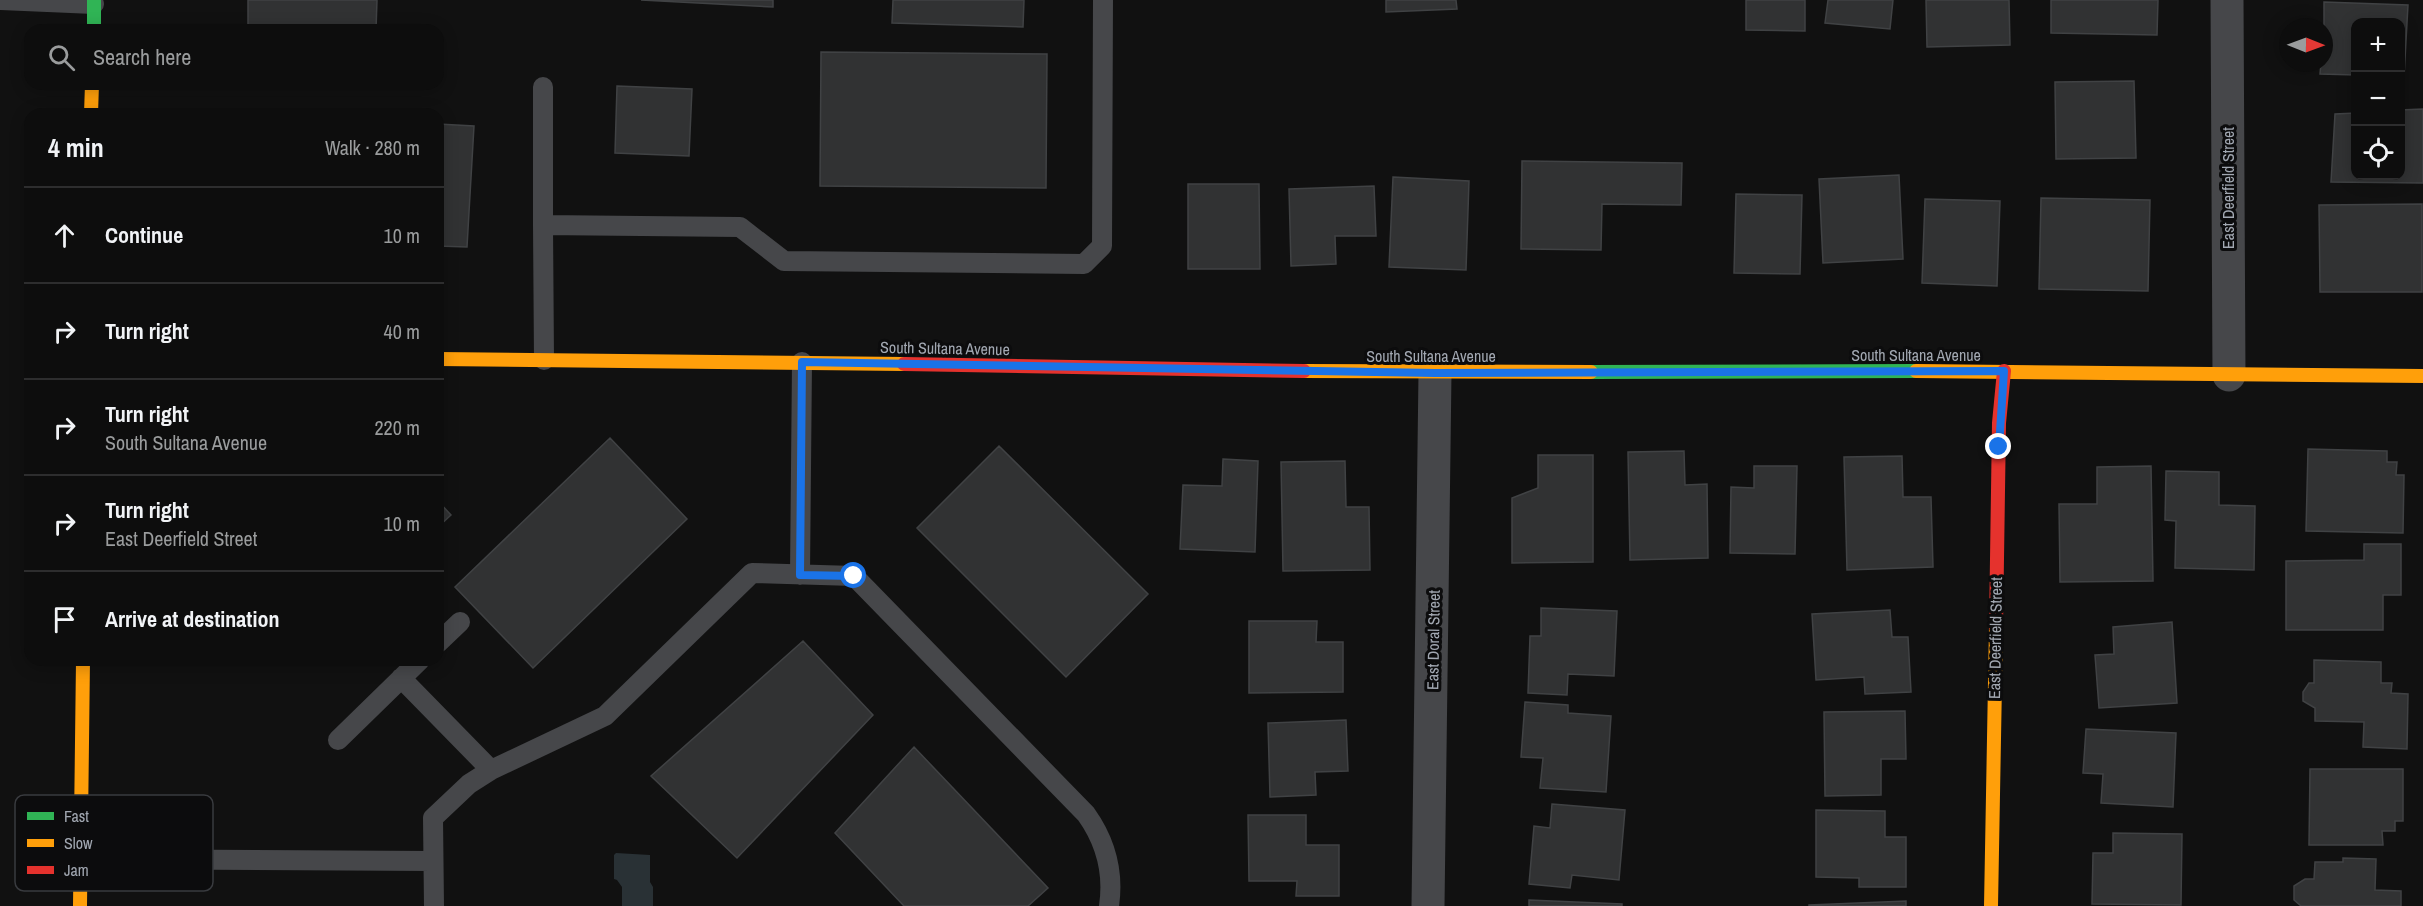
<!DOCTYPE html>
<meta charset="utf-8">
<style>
:root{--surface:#0d0d0d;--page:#1b1b1b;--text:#f1f3f6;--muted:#9a9c9d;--line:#2d2d2e}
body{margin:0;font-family:"Archivo Narrow",sans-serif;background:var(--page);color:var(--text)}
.controls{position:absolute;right:18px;top:18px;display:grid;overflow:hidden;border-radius:12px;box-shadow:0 3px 15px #0003}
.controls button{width:54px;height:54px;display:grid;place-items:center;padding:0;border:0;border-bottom:2px solid var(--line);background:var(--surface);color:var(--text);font:30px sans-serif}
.compass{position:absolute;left:2279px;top:18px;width:54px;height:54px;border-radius:50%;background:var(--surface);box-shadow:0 3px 15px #0003;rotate:91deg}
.stop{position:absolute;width:18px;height:18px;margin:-14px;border:4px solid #1a73e8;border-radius:50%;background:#fff}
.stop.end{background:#1a73e8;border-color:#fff;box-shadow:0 2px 6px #0008}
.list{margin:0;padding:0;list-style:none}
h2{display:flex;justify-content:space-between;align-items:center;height:78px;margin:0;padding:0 24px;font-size:26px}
h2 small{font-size:20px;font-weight:400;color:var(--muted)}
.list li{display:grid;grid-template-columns:39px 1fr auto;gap:18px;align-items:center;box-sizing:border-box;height:96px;padding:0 24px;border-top:2px solid var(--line)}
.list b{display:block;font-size:22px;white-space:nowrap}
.list p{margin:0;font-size:20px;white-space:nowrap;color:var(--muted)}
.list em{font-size:20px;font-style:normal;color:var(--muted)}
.icon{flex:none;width:33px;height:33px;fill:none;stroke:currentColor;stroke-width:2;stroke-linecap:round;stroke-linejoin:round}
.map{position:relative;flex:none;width:2423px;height:906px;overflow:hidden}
.search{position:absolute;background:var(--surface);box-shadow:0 3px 15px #0003;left:24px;top:24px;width:420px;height:66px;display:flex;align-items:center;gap:15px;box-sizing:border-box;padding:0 21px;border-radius:18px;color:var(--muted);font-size:22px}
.panel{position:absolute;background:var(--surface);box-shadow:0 3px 15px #0003;left:24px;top:108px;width:420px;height:558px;border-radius:18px}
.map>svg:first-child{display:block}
</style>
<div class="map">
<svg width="2423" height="906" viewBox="0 0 2423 906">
<rect width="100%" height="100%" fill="#111"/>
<path fill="#293135" d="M616,853L650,855V882L653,887V906H622V887L617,880L614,879V855Z"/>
<path fill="#313233" stroke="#404244" stroke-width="1.5" d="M248,0H377L376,30H248Z
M641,0H773V7Z
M893,0H1024L1023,27L892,23Z
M1386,0H1456L1457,9L1386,12Z
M1746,0H1805V31L1746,30Z
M1828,0H1893L1890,29L1825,23Z
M1926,0H2009L2010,45L1927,47Z
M2051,0H2158L2157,35L2051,33Z
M2324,2L2408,5L2404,77H2400V22H2356V75L2320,74L2321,63H2324Z
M821,52L1047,54L1046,188L820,186Z
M2134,81L2136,158L2056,159L2055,82Z
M617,86L692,89L689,156L615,153Z
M2423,109V183L2331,182L2335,114L2356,113V176H2400V110Z
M438,124L474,126L467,247L438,246Z
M1522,161L1682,163L1681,205L1602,204L1601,250L1521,249Z
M1899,175L1903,259L1823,263L1819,179Z
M1393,177L1469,181L1466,270L1389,267Z
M1188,184H1259L1260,269H1188Z
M1374,186L1376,236H1335L1336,264L1291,266L1289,189Z
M1736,194L1802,195L1800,274L1734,273Z
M2041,198L2150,200L2148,291L2039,289Z
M1925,199L2000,201L1997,286L1922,283Z
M2422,204V292H2320L2319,205Z
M610,438L687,519L533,668L455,587Z
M999,446L1148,594L1066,677L917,528Z
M2308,449L2387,451V462H2397L2396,475H2404L2403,533L2306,531Z
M1684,451L1685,485L1707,484L1708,558L1630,560L1628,452Z
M1538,455H1593V562L1512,563V498L1538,488Z
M1902,456L1903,497H1931L1933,567L1847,570L1844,457Z
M1223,459L1258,461L1255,552L1180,549L1183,485L1222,486Z
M1345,461L1346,507H1369L1370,570L1283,571L1281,462Z
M1754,466H1797L1795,554L1730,553L1731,487L1754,488Z
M2151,466L2153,581L2060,582L2059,504H2097V467Z
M2166,471L2219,472V505L2255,506L2254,570L2175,568L2176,521L2165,520Z
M438,501L451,515L438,527Z
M2364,544H2401V595H2383V630H2286V561L2364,560Z
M1541,608L1617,611L1614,676L1568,674L1567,695L1528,693L1530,636H1541Z
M1890,610L1892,637H1908L1911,692L1865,694L1864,677L1816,680L1812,614Z
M1249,621H1317L1316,642H1343V692L1249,693Z
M2172,622L2177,703L2099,708L2095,655L2114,654L2113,627Z
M803,641L873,715L737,858L651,776Z
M2314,660L2381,662V683H2392L2391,693L2408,694L2407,749L2363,747L2364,722L2315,721V708L2303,701V692L2309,683H2314Z
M1525,702L1568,705V713L1611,716L1606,792L1540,788L1543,758L1521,757Z
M1905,711L1906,759H1881V795L1825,796L1824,712Z
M1346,720L1348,771L1315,772L1316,795L1270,797L1268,723Z
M2086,729L2176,733L2173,807L2101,803L2103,774L2083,773Z
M914,747L1048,888L1028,906H904L835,833Z
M2310,769H2403V821H2395V831H2382L2383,845H2309Z
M1552,804L1625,810L1619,880L1572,875L1570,888L1529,884L1534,826L1550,828Z
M1816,810L1885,811V837H1906V887H1859V878L1816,877Z
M1248,815H1306V845H1339V896H1296L1297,881H1249Z
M2113,833L2182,834L2181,905L2092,904L2093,853H2113Z
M2343,858L2376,859L2375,890L2401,891V906H2301L2294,900V886L2305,879H2314L2315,862H2343Z
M1529,900L1622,904V906H1529Z
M1906,901V906H1809V905Z"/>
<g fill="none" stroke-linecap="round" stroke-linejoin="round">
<path stroke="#46474a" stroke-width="20" d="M1,0L94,4
M543,87V225
M544,360L543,225L740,227L784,261L1084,264L1102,246L1103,0
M800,575L802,362
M438,643L460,622
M401,678L491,770
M338,740L420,660
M81,859L433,861
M434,906L433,818L469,784L491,770L605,716L752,573L854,576L1086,814C1106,842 1114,872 1109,906"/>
<path stroke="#46474a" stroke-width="33" d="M2227,0L2229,375
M1428,906L1435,373"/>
<path stroke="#30b455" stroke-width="14" d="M94,0V30
M1591,372L1916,371"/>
<path stroke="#ff9f0a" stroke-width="14" d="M91,114L92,84
M438,359L904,364
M1304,371L1591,372
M1916,371L2423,376
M80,906L83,660
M1991,906L1996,627"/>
<path stroke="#e5322d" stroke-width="14" d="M904,364L1304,371
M1996,627L1999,423L2004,371"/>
</g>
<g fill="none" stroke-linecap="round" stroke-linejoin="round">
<path stroke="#1a73e8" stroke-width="8" d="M854,576L800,575L802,362L1435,373L2004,371L1999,447"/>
</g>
<g text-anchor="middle" stroke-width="6" stroke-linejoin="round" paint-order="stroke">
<g font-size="16" fill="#a2a8b2" stroke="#0c0c0d">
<text transform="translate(2228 188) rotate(-90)" y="6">East Deerfield Street</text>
<text transform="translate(945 348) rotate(1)" y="6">South Sultana Avenue</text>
<text x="1916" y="361">South Sultana Avenue</text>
<text x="1431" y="362">South Sultana Avenue</text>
<text transform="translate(1995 638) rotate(-89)" y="6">East Deerfield Street</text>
<text transform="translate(1433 640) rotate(-89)" y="6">East Doral Street</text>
</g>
</g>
<rect x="15" y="795" width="198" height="96" rx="9" fill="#0c0c0d" stroke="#393b3f" stroke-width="1.5"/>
<rect x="27" y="812" width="27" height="8" fill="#30b455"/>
<rect x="27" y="839" width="27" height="8" fill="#ff9f0a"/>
<rect x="27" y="866" width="27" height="8" fill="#e5322d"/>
<g font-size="16" fill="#a2a8b2">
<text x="64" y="822">Fast</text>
<text x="64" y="849">Slow</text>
<text x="64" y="876">Jam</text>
</g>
</svg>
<div class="controls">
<button>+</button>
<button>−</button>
<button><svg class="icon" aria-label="locate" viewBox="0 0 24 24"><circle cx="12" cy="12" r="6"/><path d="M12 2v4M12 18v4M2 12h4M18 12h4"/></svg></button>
</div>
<svg class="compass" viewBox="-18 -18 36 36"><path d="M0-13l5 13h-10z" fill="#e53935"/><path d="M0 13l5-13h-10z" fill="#9a9c9d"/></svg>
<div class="stop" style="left:854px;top:576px"></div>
<div class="stop end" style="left:1999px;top:447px"></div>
<div class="search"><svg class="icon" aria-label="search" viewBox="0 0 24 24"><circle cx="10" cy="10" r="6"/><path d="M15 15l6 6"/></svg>Search here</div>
<section class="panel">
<h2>4 min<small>Walk · 280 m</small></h2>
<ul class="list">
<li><svg class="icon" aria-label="ahead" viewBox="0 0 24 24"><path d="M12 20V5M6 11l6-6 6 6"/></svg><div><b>Continue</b></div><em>10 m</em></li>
<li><svg class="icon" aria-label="right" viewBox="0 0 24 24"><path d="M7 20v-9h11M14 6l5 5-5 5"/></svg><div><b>Turn right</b></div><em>40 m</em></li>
<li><svg class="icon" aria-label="right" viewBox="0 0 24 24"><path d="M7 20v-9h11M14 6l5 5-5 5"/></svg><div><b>Turn right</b><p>South Sultana Avenue</p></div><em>220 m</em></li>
<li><svg class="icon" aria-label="right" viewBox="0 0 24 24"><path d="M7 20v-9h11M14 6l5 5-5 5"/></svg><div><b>Turn right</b><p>East Deerfield Street</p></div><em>10 m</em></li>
<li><svg class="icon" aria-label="arrive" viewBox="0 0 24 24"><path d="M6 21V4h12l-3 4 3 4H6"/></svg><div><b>Arrive at destination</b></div></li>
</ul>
</section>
</div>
